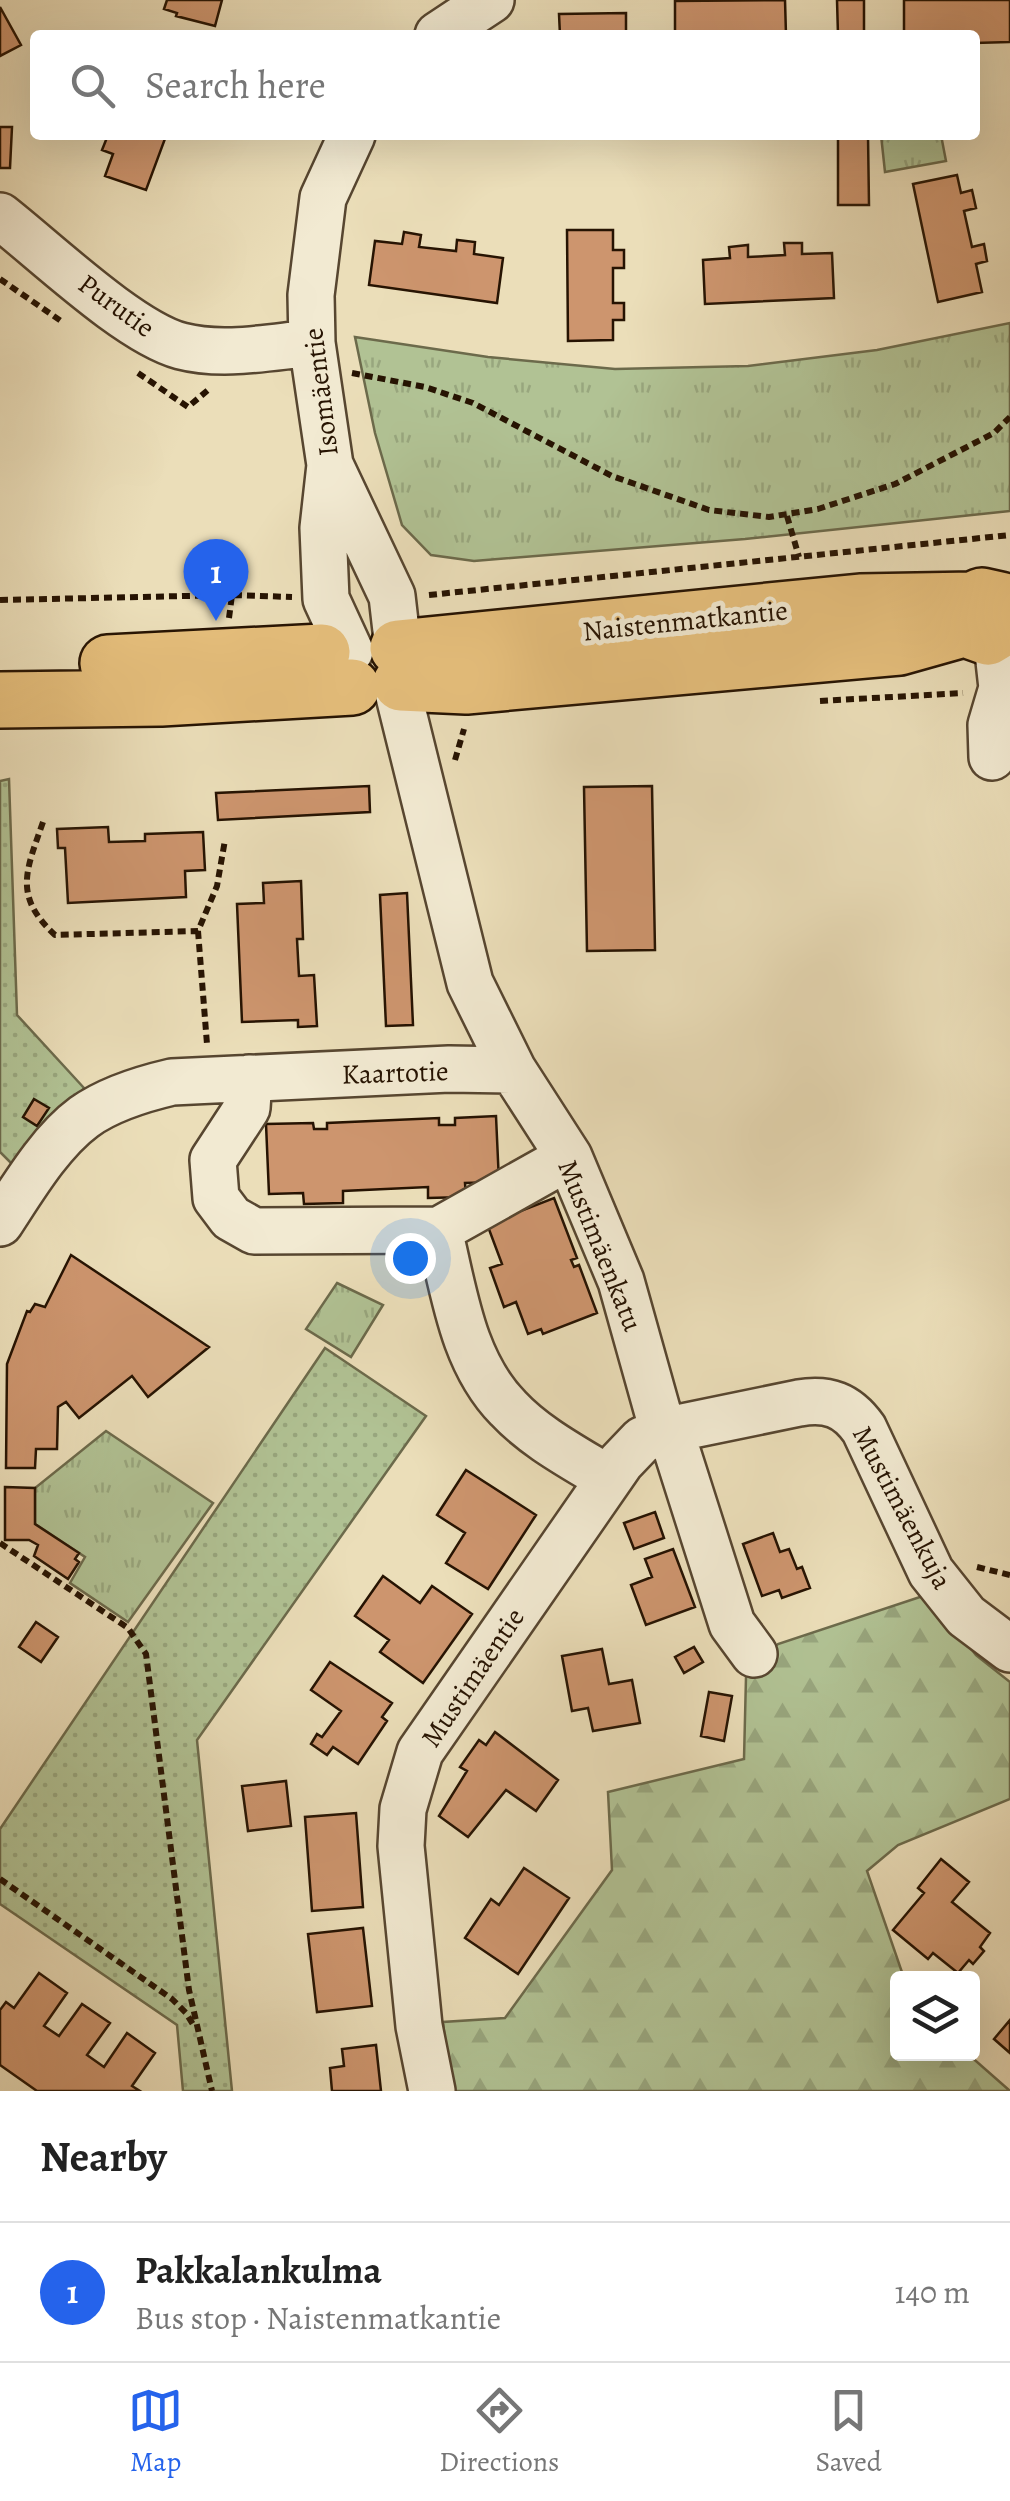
<!DOCTYPE html>
<meta charset="utf-8">
<style>
:root{--surface:#fff;--page:#f2f2f2;--text:#222;--muted:#767676;--line:#e0e0e0;--accent:#2563eb}
body{margin:0;font-family:Alegreya,serif;background:var(--page);color:var(--text)}
.controls{position:absolute;right:30px;bottom:30px;display:grid;overflow:hidden;border-radius:10px;box-shadow:0 10px 40px #0002}
.controls button{width:90px;height:90px;display:grid;place-items:center;padding:0;border:0;border-bottom:2px solid var(--line);background:var(--surface);color:var(--text);font:50px sans-serif}
.you{position:absolute;left:410px;top:1258px;width:35px;height:35px;margin:-25px;border:8px solid #fff;border-radius:50%;background:#1a73e8;box-shadow:0 0 0 15px #1a73e833}
.badge{display:grid;place-items:center;width:65px;height:65px;border-radius:50%;background:var(--accent);color:#fff;font-size:32px;font-weight:700}
.pin{position:absolute;translate:-50% -82px;filter:drop-shadow(0 2px 5px #0008)}
.pin::after{content:'';position:absolute;top:52px;width:35px;height:30px;background:inherit;clip-path:polygon(0 0,100% 0,50% 100%)}
.list{margin:0;padding:0;list-style:none}
h2{display:flex;justify-content:space-between;align-items:center;height:130px;margin:0;padding:0 40px;font-size:42px}
h2 small{font-size:32px;font-weight:400;color:var(--muted)}
.list li{display:grid;grid-template-columns:65px 1fr auto;gap:30px;align-items:center;box-sizing:border-box;height:140px;padding:0 40px;border-top:2px solid var(--line)}
.list b{display:block;font-size:38px;white-space:nowrap}
.list p{margin:0;font-size:32px;white-space:nowrap;color:var(--muted)}
.list em{font-size:32px;font-style:normal;color:var(--muted)}
.icon{flex:none;width:55px;height:55px;fill:none;stroke:currentColor;stroke-width:2;stroke-linecap:round;stroke-linejoin:round}
.map{position:relative;flex:none;width:1010px;height:2091px;overflow:hidden}
.search{position:absolute;background:var(--surface);box-shadow:0 10px 40px #0002;left:30px;right:30px;top:30px;height:110px;display:flex;align-items:center;gap:25px;box-sizing:border-box;padding:0 35px;border-radius:10px;color:var(--muted);font-size:38px}
.sheet{height:270px;background:var(--surface)}
nav{display:flex;justify-content:space-around;align-items:center;box-sizing:border-box;height:140px;border-top:2px solid var(--line);background:var(--surface);font-size:28px;color:var(--muted)}
nav a{display:grid;justify-items:center;gap:5px}
nav .on{color:var(--accent)}
.map>svg:first-child{display:block}
</style>
<div class="map">
<svg width="1010" height="2091" viewBox="0 0 1010 2091">
<defs>
<pattern id="grass-dots" width="8" height="8" patternUnits="userSpaceOnUse" patternTransform="scale(2.5)"><rect width="8" height="8" fill="#b1c294"/><path d="M2 2h.1M6 6h.1" fill="none" stroke="#98a67e" stroke-width="1.8" stroke-linecap="round"/></pattern>
<pattern id="forest-firs" width="22" height="20" patternUnits="userSpaceOnUse" patternTransform="scale(2.5)"><rect width="22" height="20" fill="#b1c294"/><path d="M5 1l3.5 6h-7zM16 11l3.5 6h-7z" fill="#98a67e"/></pattern>
<pattern id="park-tufts" width="24" height="20" patternUnits="userSpaceOnUse" patternTransform="scale(2.5)"><rect width="24" height="20" fill="#b1c294"/><path d="M3 7l-1-3M5 7V3M7 7l1-3M15 17l-1-3M17 17v-4M19 17l1-3" fill="none" stroke="#98a67e"/></pattern>
</defs>
<rect width="100%" height="100%" fill="#ebdeb9"/>
<filter id="stains"><feTurbulence type="fractalNoise" baseFrequency=".002" numOctaves="4"/><feColorMatrix values="0 0 0 0 .2 0 0 0 0 .09 0 0 0 0 .02 0 0 0 .5 -.17"/></filter>
<radialGradient id="worn" r=".72"><stop offset=".6" stop-color="#630" stop-opacity="0"/><stop offset="1" stop-color="#630" stop-opacity=".3"/></radialGradient>
<path fill="url(#grass-dots)" stroke="#6c6a4b" stroke-width="2.5" d="M9,779L17,1015L84,1088L20,1172L0,1152V781Z
M325,1348L426,1416L197,1740L232,2091H183L177,2025L0,1904V1829Z"/>
<path fill="url(#forest-firs)" stroke="#6c6a4b" stroke-width="2.5" d="M929,1594L976,1655L1010,1682V1799L898,1845L867,1871L904,1978H898V2054H968L1010,2091H450L443,2022L505,2018L612,1870L608,1792L744,1759L746,1677L778,1644Z"/>
<path fill="url(#park-tufts)" stroke="#6c6a4b" stroke-width="2.5" d="M881,135H941L946,161L885,172Z
M1010,323V511L745,539L474,561L431,555L402,525L375,433L355,337L488,357L615,369L748,366L877,350Z
M337,1283L383,1305L351,1357L306,1329Z
M106,1431L213,1503L128,1622L70,1583L85,1557L35,1524V1488Z"/>
<path fill="#cd956e" stroke="#261302" stroke-width="2.5" d="M167,0H222L215,26L176,16L177,13L164,9Z
M785,0L786,35H675V1Z
M837,0H864V35H838Z
M904,0H1010V42L975,43V35H904Z
M0,7L21,45L0,56Z
M626,13V35H560L559,14Z
M0,127H12L10,168H0Z
M108,135L166,136L146,190L105,176L113,154L102,150Z
M838,135H868L869,205H838Z
M957,175L961,193L972,190L976,208L964,211L972,247L984,244L987,261L976,264L982,292L938,302L913,184Z
M567,230H613V250H624V268H613V303H624V320H613V340L568,341Z
M404,232L421,235L419,247L456,251L457,240L475,242L474,254L503,258L497,303L369,285L375,241L402,244Z
M784,243H802V254L832,253L834,298L705,304L703,260L730,258L729,247L748,245V257L785,255Z
M369,786L370,812L218,820L216,793Z
M652,786L655,950L587,951L584,787Z
M108,827L109,842L145,841V834L203,832L205,870L185,871L186,897L68,903L65,848H58L57,829Z
M301,881L303,939H297L299,976L314,975L317,1026L298,1027V1020L242,1022L237,904L264,903L263,883Z
M407,893L413,1025L386,1026L380,895Z
M34,1099L49,1108L37,1126L23,1117Z
M496,1116L499,1182L465,1183L466,1197L428,1198V1187L343,1191V1203L304,1204L303,1193L269,1194L266,1124L313,1123L314,1129H327V1123L439,1118V1125H455V1118Z
M554,1198L577,1258L571,1260L574,1267L579,1265L597,1313L543,1334L541,1329L528,1334L516,1302L504,1307L490,1268L502,1264L487,1224Z
M71,1255L209,1347L148,1397L132,1376L79,1418L66,1402L58,1407L57,1449H36L35,1468H6L7,1364L27,1311L30,1312L35,1304L45,1307Z
M466,1470L536,1515L488,1589L446,1563L465,1533L437,1515Z
M5,1487L35,1488V1524L79,1553L75,1559L79,1562L68,1579L34,1556L38,1545L29,1540H5Z
M655,1512L664,1538L634,1549L624,1523Z
M773,1533L780,1552L789,1549L797,1569L802,1567L810,1588L782,1598L779,1590L762,1596L743,1544Z
M673,1549L695,1607L646,1625L631,1585L652,1577L645,1559Z
M383,1576L420,1603L432,1586L472,1614L423,1683L380,1652L389,1640L355,1616Z
M36,1622L58,1637L41,1662L19,1647Z
M694,1647L703,1662L684,1673L675,1657Z
M602,1649L609,1684L632,1680L640,1723L593,1731L588,1708L572,1711L562,1656Z
M330,1662L392,1703L382,1717L387,1721L358,1764L333,1747L327,1755L311,1744L317,1734L322,1737L341,1711L311,1690Z
M709,1692L732,1696L724,1741L701,1736Z
M495,1732L558,1780L536,1811L506,1790L468,1837L439,1816L467,1771L460,1767L479,1740L486,1745Z
M286,1781L291,1826L248,1831L242,1786Z
M356,1813L363,1907L312,1911L305,1817Z
M941,1859L969,1882L952,1902L990,1933L980,1947L984,1951L973,1964L969,1960L958,1973L933,1953L928,1959L893,1930L924,1893L918,1888Z
M524,1868L569,1898L518,1974L465,1938L491,1899L499,1905Z
M363,1928L372,2006L317,2012L308,1934Z
M39,1973L67,1993L44,2026L59,2036L82,2004L110,2023L87,2055L104,2067L127,2033L155,2053L132,2086L140,2091H37L0,2065V2010L6,2002L14,2008Z
M1010,2020V2053L994,2039Z
M376,2045L381,2091H332L330,2068L344,2066L342,2049Z"/>
<g fill="none" stroke-linecap="round" stroke-linejoin="round">
<defs>
<path id="minor" d="M438,35L491,0
M0,216C46,252 129,332 181,346C223,357 270,347 312,343
M330,465L392,596L398,648
M350,651L326,599L323,528L330,465L312,343L311,295L323,198L352,135
M397,688L470,983L513,1070L569,1157L621,1281L663,1431L676,1448L732,1624L754,1654
M992,757L991,725L1002,688L996,634
M249,1078L247,1108L213,1160L216,1198L231,1218L254,1231L439,1230L569,1157
M0,1223C23,1188 50,1142 84,1117C109,1099 142,1089 172,1082L449,1069L513,1070
M439,1230C454,1291 462,1361 508,1408C536,1438 575,1458 609,1479
M432,2091L419,2026L401,1846L403,1809L420,1752L621,1462L642,1440L663,1431L799,1403C828,1398 847,1405 864,1429L931,1572L966,1616L1010,1649"/>
<path id="major" d="M398,648L860,602L973,600L982,596L1000,600L1006,608L1004,627L988,637L974,632L966,618L973,600
M108,663L322,652
M401,683L466,686L899,647L970,627
M0,700L161,698L352,687"/>
</defs>
<use href="#minor" stroke="#574630" stroke-width="50"/>
<use href="#major" stroke="#261302" stroke-width="60"/>
<path stroke="#261302" stroke-width="6" stroke-dasharray="8 5" stroke-linecap="butt" d="M0,279L61,321
M138,373L188,407L208,390
M352,373L425,387L473,403L612,476L709,510L769,517L818,509L895,484L994,433L1010,417
M787,516L799,557
M429,595L1010,535
M0,600L232,595L292,597
M229,618L232,595
M820,701L963,693
M455,760L464,729
M43,822C26,871 13,896 55,935L198,931L217,886L225,840
M198,931L207,1044
M0,1543L128,1628L146,1654L189,1990L212,2091
M977,1567L1010,1575
M0,1879L172,1999L186,2013L194,2026"/>
<use href="#minor" stroke="#f2ead2" stroke-width="45"/>
<use href="#major" stroke="#e6bf7c" stroke-width="55"/>
</g>
<g text-anchor="middle" stroke-width="10" stroke-linejoin="round" paint-order="stroke">
<g font-size="28" fill="#261302" stroke="#f2ead2">
<text transform="translate(117 305) rotate(36)" y="10">Purutie</text>
<text transform="translate(320 392) rotate(-97)" y="10">Isomäentie</text>
<text transform="translate(685 620) rotate(-6)" y="10">Naistenmatkantie</text>
<text transform="translate(395 1072) rotate(-2)" y="10">Kaartotie</text>
<text transform="translate(601 1245) rotate(68)" y="10">Mustimäenkatu</text>
<text transform="translate(903 1507) rotate(62)" y="10">Mustimäenkuja</text>
<text transform="translate(472 1677) rotate(-56)" y="10">Mustimäentie</text>
</g>
</g>
<rect width="100%" height="100%" filter="url(#stains)"/>
<rect width="100%" height="100%" fill="url(#worn)"/>
</svg>
<div class="controls">
<button><svg class="icon" aria-label="layers" viewBox="0 0 24 24"><path d="M12 4l9 5-9 5-9-5zM3 14l9 5 9-5"/></svg></button>
</div>
<div class="you"></div>
<div class="pin badge" style="left:216px;top:621px">1</div>
<div class="search"><svg class="icon" aria-label="search" viewBox="0 0 24 24"><circle cx="10" cy="10" r="6"/><path d="M15 15l6 6"/></svg>Search here</div>
</div>
<section class="sheet">
<h2>Nearby<small></small></h2>
<ul class="list">
<li><span class="badge">1</span><div><b>Pakkalankulma</b><p>Bus stop · Naistenmatkantie</p></div><em>140 m</em></li>
</ul>
</section>
<nav>
<a class="on"><svg class="icon" aria-label="map" viewBox="0 0 24 24"><path d="M3 6l6-2 6 2 6-2v14l-6 2-6-2-6 2zM9 4v14M15 6v14"/></svg>Map</a>
<a><svg class="icon" aria-label="directions" viewBox="0 0 24 24"><path d="M12 3l9 9-9 9-9-9zM9 14v-3h6M13 9l2 2-2 2"/></svg>Directions</a>
<a><svg class="icon" aria-label="saved" viewBox="0 0 24 24"><path d="M7 4h10v16l-5-4-5 4z"/></svg>Saved</a>
</nav>
